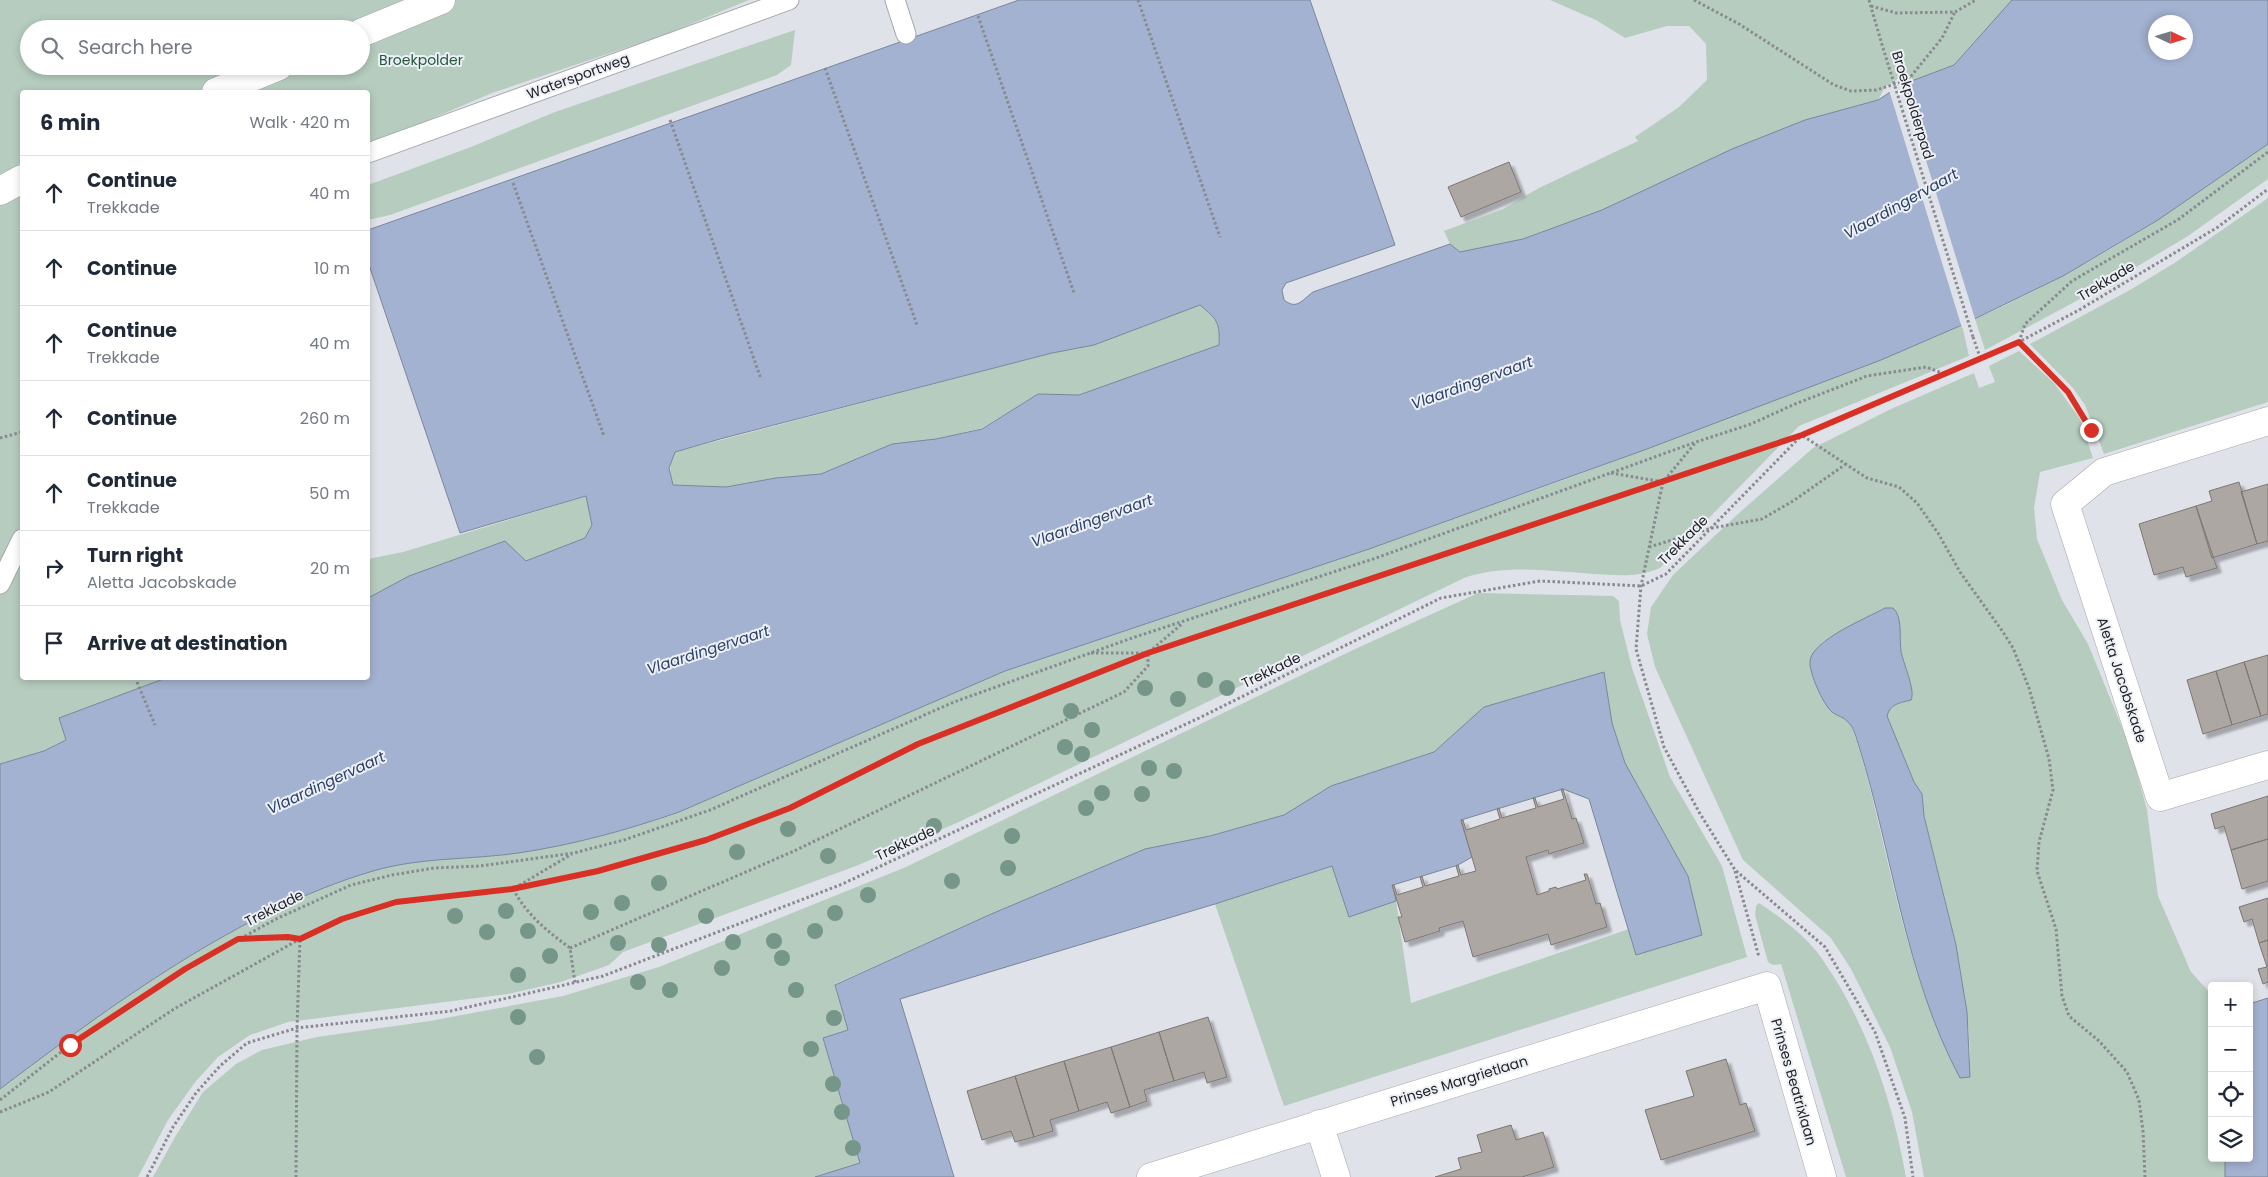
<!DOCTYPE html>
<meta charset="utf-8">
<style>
:root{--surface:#fff;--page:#f6f6f7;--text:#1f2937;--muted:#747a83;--line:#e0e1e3}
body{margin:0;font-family:Poppins,sans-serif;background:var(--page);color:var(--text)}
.controls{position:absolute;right:15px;bottom:15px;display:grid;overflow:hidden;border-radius:5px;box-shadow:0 2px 8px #0003}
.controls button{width:45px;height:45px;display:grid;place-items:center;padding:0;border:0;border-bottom:1px solid var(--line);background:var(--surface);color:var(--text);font:25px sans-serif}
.compass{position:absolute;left:2148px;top:15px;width:45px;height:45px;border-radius:50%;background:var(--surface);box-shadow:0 2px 8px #0003;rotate:94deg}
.stop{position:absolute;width:15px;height:15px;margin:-11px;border:4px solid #d93025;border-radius:50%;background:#fff}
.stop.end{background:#d93025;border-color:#fff;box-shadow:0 1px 5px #0008}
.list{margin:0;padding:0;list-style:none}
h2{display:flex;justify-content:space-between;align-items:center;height:65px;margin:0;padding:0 20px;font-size:21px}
h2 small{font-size:16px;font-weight:400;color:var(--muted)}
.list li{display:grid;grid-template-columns:32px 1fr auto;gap:15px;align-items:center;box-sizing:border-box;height:75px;padding:0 20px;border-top:1px solid var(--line)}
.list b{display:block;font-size:19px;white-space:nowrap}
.list p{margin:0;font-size:16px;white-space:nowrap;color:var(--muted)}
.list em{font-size:16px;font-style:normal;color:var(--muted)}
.icon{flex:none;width:28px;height:28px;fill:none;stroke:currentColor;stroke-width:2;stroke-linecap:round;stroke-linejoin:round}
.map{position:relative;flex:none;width:2268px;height:1177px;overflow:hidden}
.search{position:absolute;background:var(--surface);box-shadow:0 2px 8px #0003;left:20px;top:20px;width:350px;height:55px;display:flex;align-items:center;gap:12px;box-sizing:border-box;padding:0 18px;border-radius:28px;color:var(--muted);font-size:19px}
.panel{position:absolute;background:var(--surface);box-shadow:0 2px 8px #0003;left:20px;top:90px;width:350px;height:590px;border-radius:5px}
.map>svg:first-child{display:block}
</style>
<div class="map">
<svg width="2268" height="1177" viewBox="0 0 2268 1177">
<defs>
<filter id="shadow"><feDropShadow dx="4.5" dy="4.5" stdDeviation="1" flood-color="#0004"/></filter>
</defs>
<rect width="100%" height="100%" fill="#e0e2e9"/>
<path fill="#b5ccbe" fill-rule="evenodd" d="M0,0H749L664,35L492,93L368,146V92H22V678H166L60,718L66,740L44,751L0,764ZM29,29H361V66H29Z
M1550,0H2017L2004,9L1954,65L1901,85L1899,78L1885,87L1878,100L1855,107L1602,210L1523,239L1460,252L1450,244L1444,231L1503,209L1539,188L1638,141L1635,137L1679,107L1707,80L1706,44L1689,26H1667L1625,38L1596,20Z
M795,30L791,65L777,75L390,215L368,220V185L471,147L555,112Z
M2268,144V179L2188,236L2106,285L1985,350L1975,319C2039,290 2100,257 2159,219C2196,195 2231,168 2268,144Z
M2268,198V402L2104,454L2085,405L2073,388L2030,344L2130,290L2176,262Z
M1200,305C1217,319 1220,322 1219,345L1079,395L1038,394L982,428L936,439L892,444L821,474L776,478L726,487L673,485C670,472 668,464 675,452L1052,353L1094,345Z
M1962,325L1969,356L1799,426L1660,568C1637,578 1617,575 1593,574C1551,571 1504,564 1464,578L959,822L856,866L623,952L609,965L561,982L508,994L288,1022L250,1035L218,1057L196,1081L168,1120L138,1177H0V1089C110,1006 240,910 373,871C421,857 469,860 518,853C573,845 627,830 679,812L1005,671L1369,549L1569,478L1881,360Z
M2019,351L2054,383L2080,419L2093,458L2040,472L2034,508L2037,539L2062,600L2088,644L2130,747L2147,810L2158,896L2191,972L2212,995V1158H2225V1177H1924L1912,1112L1890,1047L1851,969L1831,938L1743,860L1655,667L1647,634L1651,607L1673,575L1738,514L1813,448L1891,409L1974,373L1979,388L1995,382L1989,366ZM1885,608L1898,614L1901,650L1911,700C1899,703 1890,704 1887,716L1914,782L1922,794L1924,816C1945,901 1972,988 1970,1077H1960C1905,975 1890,854 1858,744L1851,725L1812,672C1809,659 1813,650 1824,641Z
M587,496L592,525L585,538L526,561L505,541L409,576L368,598V559L403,552Z
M1478,593L1613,596L1619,601L1620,620L1632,668L1670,777L1722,866L1747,957L1284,1106L1215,904L1333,865L1349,916L1396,901L1411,1003L1629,929L1636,955L1688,876L1625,763L1612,723L1604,672L1484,707L1434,752L1331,786L1284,815L1210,836L1145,849L989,915L835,984L848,1030L823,1038L860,1163L815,1177H153L175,1137L203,1092L236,1064L262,1050L317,1037L430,1021L563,996L659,967L906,867L1353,650Z
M1759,903C1780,917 1801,932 1817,952C1865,1017 1892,1098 1906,1177H1846L1781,964L1773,965L1768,962L1755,915L1756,906Z"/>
<path fill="#a3b2d0" stroke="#7b869c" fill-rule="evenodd" d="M1019,0H1310L1395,245L1286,283L1282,290L1284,300C1297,310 1301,301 1313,292L1450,244L1460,252L1523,239L1602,210L1732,149L1805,120L1878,100L1901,85L1954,65L2012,0H2268V144L2158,220L2063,276L1962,325L1881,360L1647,449L1369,549L1005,671L679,812C627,830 573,845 518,853C469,860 421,857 373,871C240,910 110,1006 0,1089V764L44,751L66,740L59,718L166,678H368V598L409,576L505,541L526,561L585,538L592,525L586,496L460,533L368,262V230ZM2156,22H2186V52H2156ZM1200,305C1217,319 1220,322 1219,345L1079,395L1038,394L982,429L936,439L892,444L821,474L776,478L726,487L673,485L669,468L675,452L720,439L1052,353L1094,345Z
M1885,608H1893C1903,616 1899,639 1901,651C1903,663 1916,691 1911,700C1899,703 1890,704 1887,716L1914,782L1922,794L1924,816L1956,945L1967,1012L1970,1077L1960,1078C1905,975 1893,856 1859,746C1856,738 1854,727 1848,722C1844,717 1837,716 1832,712C1823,704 1809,673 1810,661C1812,640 1867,618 1885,608Z
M1604,672L1612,723L1625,763L1688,876L1702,935L1636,955L1589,799L1563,789L1461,820L1472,857L1458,865L1393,885L1396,901L1349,917L1332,866L1215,904L900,999L954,1177H815L860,1163L823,1038L848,1030L835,985L989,915L1145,849L1210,836L1284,815L1331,786L1434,752L1484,707Z
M2268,998V1177H2225V1158H2249V1004Z"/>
<path fill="#e0e2e9" d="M1902,83L1976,322L1962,328L1889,90Z"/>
<path fill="#ada7a3" stroke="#7d7773" filter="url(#shadow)" d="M1509,162L1521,192L1461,217L1448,187Z
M2239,482L2257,544L2212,558L2196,506L2212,501L2209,491Z
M2268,484V541L2257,544L2241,492Z
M2196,506L2217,568L2186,577L2183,567L2154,575L2139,524Z
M2268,655V714L2261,716L2244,662Z
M2244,662L2261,716L2232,725L2216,671Z
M2216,671L2232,725L2203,734L2187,680Z
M1561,789H1563L1572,819L1576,818L1584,843L1549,854L1548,850L1526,857L1537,895L1549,891V889L1556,887L1557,889L1586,880L1584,874H1587L1596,904L1600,903L1607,927L1551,945L1548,934L1473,957L1463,921L1439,928L1440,931L1405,942L1398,917H1402L1392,885H1394L1397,895L1423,887L1420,877L1422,876L1425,886L1459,876L1456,866L1458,865L1461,875L1476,871L1461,820H1463L1466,830L1500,819L1497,809L1499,808L1502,818L1536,808L1533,798H1535L1538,807L1564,799Z
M2268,796V839L2231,850L2224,826L2215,829L2211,814Z
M2268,839V881L2242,889L2231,850Z
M2268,898V940L2259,943L2252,919L2244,922L2239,907Z
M2268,940V982L2263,984L2258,969L2267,967L2259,943Z
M1208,1017L1227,1077L1207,1083L1204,1072L1174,1081L1159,1032Z
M1159,1032L1174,1081L1144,1090L1147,1101L1130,1107L1111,1047Z
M1111,1047L1130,1107L1111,1113L1107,1102L1079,1111L1064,1061Z
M1726,1059L1740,1105L1746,1103L1755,1131L1661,1160L1645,1110L1694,1096L1686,1071Z
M1064,1061L1079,1111L1050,1120L1053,1131L1034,1137L1015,1076Z
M1015,1076L1034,1137L1015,1142L1011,1131L982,1140L967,1091Z
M1511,1125L1516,1140L1543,1132L1554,1167L1522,1177H1435L1461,1169L1458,1158L1482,1152L1477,1135Z"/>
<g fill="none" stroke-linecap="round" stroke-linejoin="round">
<defs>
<path id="lane" d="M895,0L906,34
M368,153L789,0
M0,584L22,539"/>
<path id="street" d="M361,33L441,0
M216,92L279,66
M0,191L22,179
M2268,421L2104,472L2065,504L2160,797L2268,765
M1319,1124L1336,1177
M1151,1177L1767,986L1822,1177"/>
</defs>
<use href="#lane" stroke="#a4a6ac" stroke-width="21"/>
<use href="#street" stroke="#a4a6ac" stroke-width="29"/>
<path stroke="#888a8f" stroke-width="3" stroke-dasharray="2.5 2.5" stroke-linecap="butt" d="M1138,0L1220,237
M1694,0L1739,24L1834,85L1851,91L1876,90L1908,80L1942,38L1955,12
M1869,0L1883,48
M1871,6L1896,13L1955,12L1976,0
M978,16L1074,293
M825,68L917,325
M670,120L761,379
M513,183L604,436
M1973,337L1981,360
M2019,342L2025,324L2072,281L2179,219L2268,152
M2019,342C2049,372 2082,401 2095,442
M1803,436L1867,478L1899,487L1917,503L1938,533L1960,572L2003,632L2013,648L2029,688L2049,759L2053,790L2039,842L2037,871L2056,929L2062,996L2069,1016L2099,1041L2127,1072L2139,1100L2143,1131L2145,1177
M0,438L22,432
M1611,473L1663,482L1696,442
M1663,482L1641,586L1636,649L1664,747L1699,812L1735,870L1825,947L1875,1032L1905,1118L1913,1177
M1649,547L1712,528L1762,519L1793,501L1846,464
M1091,653H1145
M137,682L155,725
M1735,871L1759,957
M513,889L598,871L706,840L790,808L918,744L1148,653L1802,435
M513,889C527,915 547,931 570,948L575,983
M241,939H300L297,1028L296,1177
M570,948L792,852L1124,692L1148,666V653L1183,623
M0,1100L70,1045L185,969L276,919L351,885L392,875L434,868L480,866L574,853L624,840L710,810L954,702L1132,638L1376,558L1696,442L1751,424L1795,404L1867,376L1926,367L1945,374
M0,1112L49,1092L174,1009L300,939L342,919L396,903L513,889L572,854
M147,1177L173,1127L196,1093L220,1066L247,1043L297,1028L451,1011L603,976L840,885L1199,718L1441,598L1540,581L1641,586L1666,574L1802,435L2019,342L2079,310L2218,227L2268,189"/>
<use href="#lane" stroke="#fff" stroke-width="19"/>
<use href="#street" stroke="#fff" stroke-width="28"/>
<path stroke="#888a8f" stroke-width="3" stroke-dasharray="2.5 2.5" stroke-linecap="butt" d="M1883,48L1973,337"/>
</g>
<g fill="#76968a">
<circle cx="1205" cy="680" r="8"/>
<circle cx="1145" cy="688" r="8"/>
<circle cx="1227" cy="688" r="8"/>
<circle cx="1178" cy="699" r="8"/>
<circle cx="1071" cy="711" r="8"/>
<circle cx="1092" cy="730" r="8"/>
<circle cx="1065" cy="747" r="8"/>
<circle cx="1082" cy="754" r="8"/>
<circle cx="1149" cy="768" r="8"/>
<circle cx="1174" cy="771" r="8"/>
<circle cx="1102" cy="793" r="8"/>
<circle cx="1142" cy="794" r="8"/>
<circle cx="1086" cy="808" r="8"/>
<circle cx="934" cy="826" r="8"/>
<circle cx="788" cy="829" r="8"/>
<circle cx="1012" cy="836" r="8"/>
<circle cx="737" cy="852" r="8"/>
<circle cx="828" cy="856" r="8"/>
<circle cx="1008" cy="868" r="8"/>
<circle cx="952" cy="881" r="8"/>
<circle cx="659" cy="883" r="8"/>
<circle cx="868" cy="895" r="8"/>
<circle cx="622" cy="903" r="8"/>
<circle cx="506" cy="911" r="8"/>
<circle cx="591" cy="912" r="8"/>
<circle cx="835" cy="913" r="8"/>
<circle cx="455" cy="916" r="8"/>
<circle cx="706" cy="916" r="8"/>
<circle cx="528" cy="931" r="8"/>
<circle cx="815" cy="931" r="8"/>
<circle cx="487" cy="932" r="8"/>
<circle cx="774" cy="941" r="8"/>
<circle cx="733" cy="942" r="8"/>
<circle cx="618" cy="943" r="8"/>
<circle cx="659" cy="945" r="8"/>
<circle cx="550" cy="956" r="8"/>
<circle cx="782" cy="958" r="8"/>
<circle cx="722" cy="968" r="8"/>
<circle cx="518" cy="975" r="8"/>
<circle cx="638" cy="982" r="8"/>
<circle cx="670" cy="990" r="8"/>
<circle cx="796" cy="990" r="8"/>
<circle cx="518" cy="1017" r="8"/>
<circle cx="834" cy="1018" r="8"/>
<circle cx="811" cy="1049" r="8"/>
<circle cx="537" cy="1057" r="8"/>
<circle cx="833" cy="1084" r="8"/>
<circle cx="842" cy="1112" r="8"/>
<circle cx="853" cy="1148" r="8"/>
</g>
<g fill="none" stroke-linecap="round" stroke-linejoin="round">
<path stroke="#d93025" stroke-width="6" d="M70,1045L185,969L238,939L288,937L300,939L342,919L396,902L512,889L598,871L706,840L790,808L918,744L1148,653L1802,435L2019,342L2068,392L2091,430"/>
</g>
<g text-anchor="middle" stroke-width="4" stroke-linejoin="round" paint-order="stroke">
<g font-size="14" fill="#20583c" stroke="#edf0f6">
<text x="421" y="65">Broekpolder</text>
</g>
<g font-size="14" fill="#1f2023" stroke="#edf0f6">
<text transform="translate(578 76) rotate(-20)" y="5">Watersportweg</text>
<text transform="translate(1913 105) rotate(73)" y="5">Broekpolderpad</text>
<text transform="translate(2106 281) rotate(-31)" y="5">Trekkade</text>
<text transform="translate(1683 540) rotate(-45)" y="5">Trekkade</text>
<text transform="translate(1271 670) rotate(-26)" y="5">Trekkade</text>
<text transform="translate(2122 680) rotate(72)" y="5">Aletta Jacobskade</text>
<text transform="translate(905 843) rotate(-25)" y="5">Trekkade</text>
<text transform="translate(274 908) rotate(-27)" y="5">Trekkade</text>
<text transform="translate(1459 1081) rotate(-17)" y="5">Prinses Margrietlaan</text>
<text transform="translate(1794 1082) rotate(74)" y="5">Prinses Beatrixlaan</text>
</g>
<g font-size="15" font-style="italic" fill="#2c406a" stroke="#edf0f6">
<text transform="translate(1901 204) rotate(-29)" y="5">Vlaardingervaart</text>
<text transform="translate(1472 383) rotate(-20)" y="5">Vlaardingervaart</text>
<text transform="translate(1092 521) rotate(-20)" y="5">Vlaardingervaart</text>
<text transform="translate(708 650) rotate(-18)" y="5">Vlaardingervaart</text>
<text transform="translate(326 783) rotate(-25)" y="5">Vlaardingervaart</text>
</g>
</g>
</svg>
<div class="controls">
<button>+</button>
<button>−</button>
<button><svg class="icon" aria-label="locate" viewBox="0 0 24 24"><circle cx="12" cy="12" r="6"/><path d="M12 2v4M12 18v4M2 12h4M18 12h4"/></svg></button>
<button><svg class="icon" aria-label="layers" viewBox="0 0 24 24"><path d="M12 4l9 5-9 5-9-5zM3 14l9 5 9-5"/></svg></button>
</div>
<svg class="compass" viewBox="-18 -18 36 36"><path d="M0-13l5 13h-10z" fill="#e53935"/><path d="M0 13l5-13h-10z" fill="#747a83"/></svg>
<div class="stop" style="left:70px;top:1045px"></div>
<div class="stop end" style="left:2091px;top:430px"></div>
<div class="search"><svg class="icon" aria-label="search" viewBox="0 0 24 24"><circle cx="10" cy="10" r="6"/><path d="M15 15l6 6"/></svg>Search here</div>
<section class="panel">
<h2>6 min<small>Walk · 420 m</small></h2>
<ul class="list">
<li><svg class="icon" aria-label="ahead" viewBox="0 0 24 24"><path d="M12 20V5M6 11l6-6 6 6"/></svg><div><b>Continue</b><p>Trekkade</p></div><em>40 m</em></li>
<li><svg class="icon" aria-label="ahead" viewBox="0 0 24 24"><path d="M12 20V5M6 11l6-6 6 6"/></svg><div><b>Continue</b></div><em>10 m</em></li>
<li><svg class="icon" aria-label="ahead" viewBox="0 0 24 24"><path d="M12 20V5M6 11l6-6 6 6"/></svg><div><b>Continue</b><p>Trekkade</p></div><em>40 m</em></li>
<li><svg class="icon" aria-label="ahead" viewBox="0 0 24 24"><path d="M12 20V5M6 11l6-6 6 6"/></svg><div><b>Continue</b></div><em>260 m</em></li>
<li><svg class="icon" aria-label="ahead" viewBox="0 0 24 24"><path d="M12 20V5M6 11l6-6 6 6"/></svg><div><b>Continue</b><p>Trekkade</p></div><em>50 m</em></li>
<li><svg class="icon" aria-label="right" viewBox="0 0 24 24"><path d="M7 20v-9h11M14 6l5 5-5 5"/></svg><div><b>Turn right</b><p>Aletta Jacobskade</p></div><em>20 m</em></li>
<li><svg class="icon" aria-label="arrive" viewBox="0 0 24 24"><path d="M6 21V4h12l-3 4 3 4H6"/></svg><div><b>Arrive at destination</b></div></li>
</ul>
</section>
</div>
